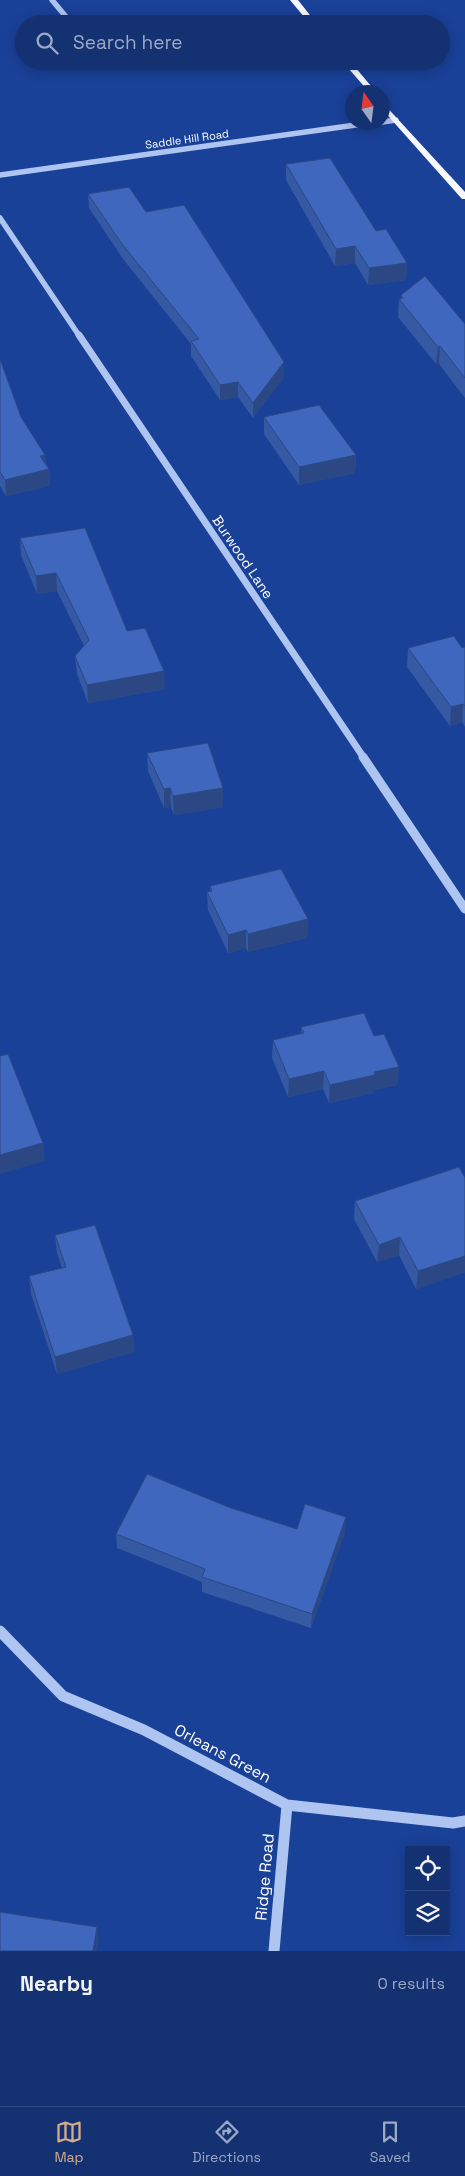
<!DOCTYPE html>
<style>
:root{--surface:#143172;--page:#1d3977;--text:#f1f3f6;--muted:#9da9c4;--line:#334c84;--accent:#d6ab8b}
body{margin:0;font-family:"Space Grotesk",sans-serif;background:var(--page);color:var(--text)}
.controls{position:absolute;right:15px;bottom:15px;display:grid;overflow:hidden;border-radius:0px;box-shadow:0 2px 12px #0003}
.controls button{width:45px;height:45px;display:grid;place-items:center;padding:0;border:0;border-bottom:1px solid var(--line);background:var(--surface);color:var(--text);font:25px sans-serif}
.compass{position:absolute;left:345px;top:85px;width:45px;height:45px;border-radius:50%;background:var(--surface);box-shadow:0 2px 12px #0003;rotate:346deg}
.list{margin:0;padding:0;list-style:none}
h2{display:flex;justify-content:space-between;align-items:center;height:65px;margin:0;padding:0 20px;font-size:21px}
h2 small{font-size:16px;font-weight:400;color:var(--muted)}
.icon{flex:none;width:28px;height:28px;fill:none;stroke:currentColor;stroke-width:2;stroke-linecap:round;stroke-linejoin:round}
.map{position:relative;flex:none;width:465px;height:1951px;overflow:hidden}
.search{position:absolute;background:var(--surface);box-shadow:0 2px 12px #0003;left:15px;right:15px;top:15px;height:55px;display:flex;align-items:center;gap:12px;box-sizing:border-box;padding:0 18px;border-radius:28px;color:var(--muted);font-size:19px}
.sheet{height:155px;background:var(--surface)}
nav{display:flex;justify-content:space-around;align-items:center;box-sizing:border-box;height:70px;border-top:1px solid var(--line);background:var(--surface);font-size:14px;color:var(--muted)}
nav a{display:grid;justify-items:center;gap:2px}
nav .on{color:var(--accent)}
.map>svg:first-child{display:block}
</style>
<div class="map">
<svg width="465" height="1951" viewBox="0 0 465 1951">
<rect width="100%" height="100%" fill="#1a4198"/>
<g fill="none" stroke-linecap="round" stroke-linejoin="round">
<path stroke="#aec4f1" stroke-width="5.5" d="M52,0L72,24
M382,122L396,120
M0,175L377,122
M0,218L80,337"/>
<path stroke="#aec4f1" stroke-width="7" d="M79,335L364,758"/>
<path stroke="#aec4f1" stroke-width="9" d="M363,757L465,909"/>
<path stroke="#aec4f1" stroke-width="11" d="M0,1631L63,1696L144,1730L287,1805L453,1823L465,1821
M274,1951L287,1805"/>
<path fill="#f7f9ff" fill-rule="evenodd" d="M290,0H298L317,24H310Z
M342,61H350L376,92H369Z
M382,102L465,192V199H462L382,109Z"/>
</g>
<path fill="#3559a3" d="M286,164L376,231L407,263L406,280L368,285L355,263L335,266L286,180Z
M88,194L146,212L284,377L253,418L238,397L220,400L191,356V344L123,259L89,208Z
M401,295L465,324V398L439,364H436L398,317L399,299H401Z
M0,359L21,417L45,455L46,464L49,469L50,486L6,496L0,486Z
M264,417L356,455L355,473L299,485L264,434Z
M20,538L127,631L165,689L88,703L77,674L75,656L84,646L57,591L37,594L21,555Z
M465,647V727L462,722L450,726L407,667L408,648H462Z
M147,753L223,788V807L174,815L171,807L164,808L148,771Z
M210,886L308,919L307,938L248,952L246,948L228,953L208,910L207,892L210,891Z
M301,1027L374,1036L399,1067L397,1085L374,1090V1093L329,1103L323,1089L288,1097L272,1058L273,1040L301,1033Z
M465,1178V1272L416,1289L399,1255L377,1262L354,1219L355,1201Z
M55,1235L133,1335L134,1352L57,1374L31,1294L29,1276L62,1268L57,1253Z
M231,1508L297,1529L345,1532L311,1628L202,1592V1582L117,1548L116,1534Z"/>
<path fill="#2b4884" d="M355,246V263L335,266L336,249Z
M407,263L406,280L368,285L369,268Z
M440,346L439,364H436L438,347Z
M284,362V377L253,418V403Z
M238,382V397L220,400V385Z
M45,455L46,470L49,469L50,486L6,496L5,480L40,456Z
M356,455L355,473L299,485V467Z
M56,573L57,591L37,594L36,576Z
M164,671L165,689L88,703L87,685Z
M463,704L462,722L450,726L451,707Z
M170,788L171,807L164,808V789Z
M223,788V807L174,815L173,796Z
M308,919L307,938L248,952V934Z
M246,930V948L228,953V935Z
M399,1067L397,1085L374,1090V1093L329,1103L330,1085L374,1072Z
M324,1071L323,1089L288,1097L289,1079Z
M43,1143L45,1161L0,1174V1155Z
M400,1237L399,1255L377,1262L379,1245Z
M465,1256V1272L416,1289L418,1271Z
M133,1335L134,1352L57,1374L55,1357Z
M346,1517L345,1532L311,1628L312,1614Z
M97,1927L99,1940L97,1951H93Z"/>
<path fill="#3e67bd" stroke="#2b4884" d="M330,158L376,231L386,229L407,263L369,268L355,246L336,249L286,164Z
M129,187L146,212L184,205L284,362L253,403L238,382L220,385L191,341L199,339L122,244L88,194Z
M425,276L465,324V378L440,346L438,347L399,299L403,298L401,295Z
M0,359L21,417L45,455L40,456L49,469L5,480L0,472Z
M319,405L356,455L299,467L264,417Z
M85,528L127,631L145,628L164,671L87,685L75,656L89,640L56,573L36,576L20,538Z
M454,636L462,648L465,647V706L463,704L451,707L408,648Z
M208,743L223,788L173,796L170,788L164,789L147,753Z
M281,869L308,919L248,934L246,930L228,935L207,892L212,891L210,886Z
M364,1013L374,1036L384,1034L399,1067L374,1072L375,1075L330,1085L324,1071L289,1079L273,1040L304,1033L301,1027Z
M8,1054L43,1143L0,1155V1056Z
M459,1167L465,1178V1256L418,1271L400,1237L379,1245L355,1201Z
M95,1225L133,1335L55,1357L29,1276L66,1267L55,1235Z
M147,1474L231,1508L297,1529L305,1504L346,1517L312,1614L202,1577L205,1569L116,1534Z
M0,1912L97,1927L93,1951H0Z"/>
<g text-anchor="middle" stroke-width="4" stroke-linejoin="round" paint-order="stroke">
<g font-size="11" fill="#fff" stroke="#1a4198">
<text transform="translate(187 139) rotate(-8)" y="4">Saddle Hill Road</text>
</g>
<g font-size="14" fill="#fff" stroke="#1a4198">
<text transform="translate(243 557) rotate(56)" y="5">Burwood Lane</text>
</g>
<g font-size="16" fill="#fff" stroke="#1a4198">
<text transform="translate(223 1753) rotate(28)" y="6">Orleans Green</text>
<text transform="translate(264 1877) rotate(-85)" y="6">Ridge Road</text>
</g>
</g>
</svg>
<div class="controls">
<button><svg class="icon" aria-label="locate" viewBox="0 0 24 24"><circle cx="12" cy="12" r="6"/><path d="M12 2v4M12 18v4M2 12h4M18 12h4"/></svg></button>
<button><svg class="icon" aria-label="layers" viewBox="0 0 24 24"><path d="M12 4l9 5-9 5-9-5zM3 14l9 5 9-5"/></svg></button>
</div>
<svg class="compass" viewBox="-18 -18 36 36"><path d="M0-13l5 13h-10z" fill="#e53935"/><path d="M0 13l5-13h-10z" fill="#9da9c4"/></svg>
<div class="search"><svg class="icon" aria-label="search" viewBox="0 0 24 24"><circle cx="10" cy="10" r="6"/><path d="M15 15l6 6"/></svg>Search here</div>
</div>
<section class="sheet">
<h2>Nearby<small>0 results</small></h2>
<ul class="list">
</ul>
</section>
<nav>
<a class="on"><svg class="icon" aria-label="map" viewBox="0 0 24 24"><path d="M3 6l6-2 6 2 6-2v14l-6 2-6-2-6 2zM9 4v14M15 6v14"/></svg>Map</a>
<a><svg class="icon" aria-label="directions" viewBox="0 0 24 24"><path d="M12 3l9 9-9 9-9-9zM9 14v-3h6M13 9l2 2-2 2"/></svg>Directions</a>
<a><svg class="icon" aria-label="saved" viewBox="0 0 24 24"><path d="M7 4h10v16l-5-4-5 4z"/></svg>Saved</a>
</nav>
